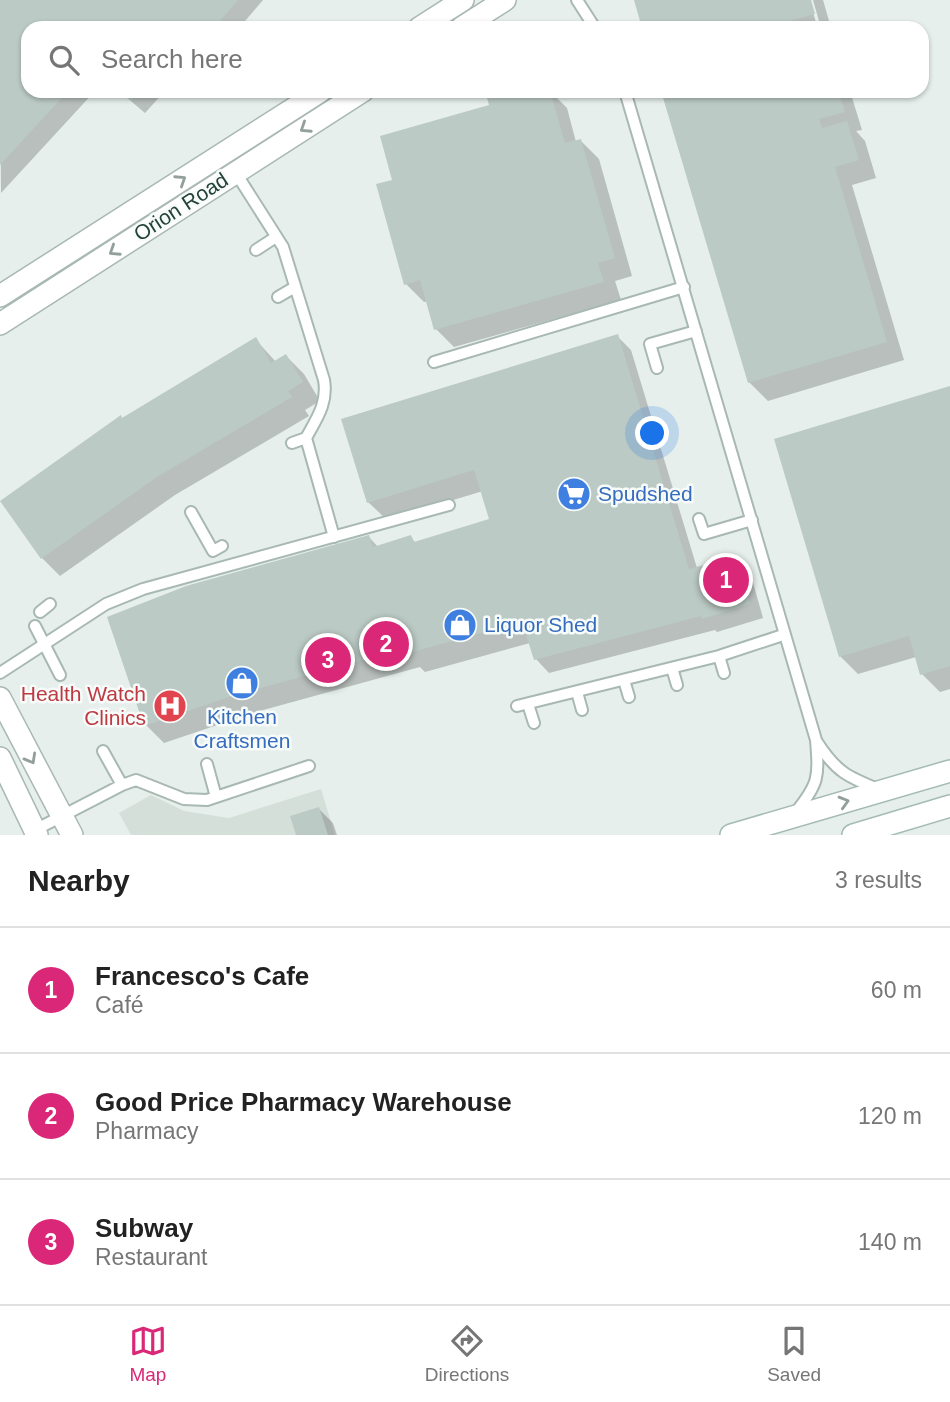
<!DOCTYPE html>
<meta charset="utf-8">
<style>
:root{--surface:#fff;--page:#f6f6f6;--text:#222;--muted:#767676;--line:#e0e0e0;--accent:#db2777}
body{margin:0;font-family:Helvetica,sans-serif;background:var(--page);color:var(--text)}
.you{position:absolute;left:653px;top:434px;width:24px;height:24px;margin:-18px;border:5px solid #fff;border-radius:50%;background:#1a73e8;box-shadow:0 0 0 10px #1a73e833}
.badge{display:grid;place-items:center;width:46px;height:46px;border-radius:50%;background:var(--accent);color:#fff;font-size:23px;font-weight:700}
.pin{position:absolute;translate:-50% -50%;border:4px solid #fff;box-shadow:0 2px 7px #0006}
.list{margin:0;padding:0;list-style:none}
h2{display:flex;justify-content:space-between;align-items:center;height:91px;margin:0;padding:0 28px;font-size:30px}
h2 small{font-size:23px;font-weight:400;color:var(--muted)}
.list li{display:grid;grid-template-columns:46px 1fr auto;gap:21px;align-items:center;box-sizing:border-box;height:126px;padding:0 28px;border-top:2px solid var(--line)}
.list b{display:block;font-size:26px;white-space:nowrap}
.list p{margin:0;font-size:23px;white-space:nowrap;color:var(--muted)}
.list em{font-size:23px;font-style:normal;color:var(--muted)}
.icon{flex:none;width:38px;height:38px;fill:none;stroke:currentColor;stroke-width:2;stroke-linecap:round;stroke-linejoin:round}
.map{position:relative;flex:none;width:950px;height:835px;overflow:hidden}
.search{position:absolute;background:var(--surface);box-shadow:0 2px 5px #0004;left:21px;right:21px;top:21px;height:77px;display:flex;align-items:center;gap:18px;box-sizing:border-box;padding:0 24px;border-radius:21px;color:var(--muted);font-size:26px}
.sheet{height:469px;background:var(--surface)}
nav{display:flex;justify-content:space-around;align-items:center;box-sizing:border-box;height:98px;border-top:2px solid var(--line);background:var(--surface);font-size:19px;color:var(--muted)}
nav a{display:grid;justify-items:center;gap:4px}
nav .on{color:var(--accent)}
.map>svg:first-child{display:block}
</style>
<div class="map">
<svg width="950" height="835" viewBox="0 0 950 835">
<rect width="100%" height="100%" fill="#e6efeb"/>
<path fill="#d4dfda" d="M321,789L335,835H131L119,813L151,795L184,811L229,818Z"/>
<path fill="#0003" d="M0,0H263L239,28H28V91H95L1,193Z
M635,0H809L816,22L819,21L813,0H823L831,28H644Z
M119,91H165L145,113Z
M490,91H550L567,108L576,142L581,141L599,159L632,276L615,281L621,300L454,347L436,329L428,301L424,302L406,284L394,181L491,106Z
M663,91H850L862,130L856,131L865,141L876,178L852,185L904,360L768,401L749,382Z
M617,336L631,350L697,568L736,558L750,572L763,618L717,632L715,630L549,673L536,659L530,643L425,672L420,667L256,712L164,743L146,725L369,537L378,547L410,537L416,543L494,527L483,491L387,520L368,502Z
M256,340L276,362L286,356L304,374L320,401L305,410L309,416L175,495L60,576L42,558L2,502L123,419Z
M950,388V689L940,692L922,674L916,657L858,674L840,656Z
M319,809L333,823L337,835H298Z"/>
<path fill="#bbcac4" d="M0,0H238L214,28H28V91H68L0,165Z
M634,0H811L815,14L790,21L792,28H642Z
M119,91H139L131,101Z
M485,91H550L565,143L581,139L615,258L598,263L604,282L434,330L420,280L404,285L376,184L392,180L380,136L489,105Z
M661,91H838L845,112L819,119L822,128L847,121L859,160L835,167L887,342L748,383Z
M618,334L689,569L737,556L750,604L702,619L701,616L534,660L522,622L405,654L404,649L238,694L144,726L107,617L186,586L369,535L373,547L411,535L414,542L489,519L474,470L367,503L341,419Z
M256,337L271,363L286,354L303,382L288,391L292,397L157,477L41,559L0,501L121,415L122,418Z
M950,386V666L920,675L909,636L839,657L774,439Z
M319,807L328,835H296L290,816Z"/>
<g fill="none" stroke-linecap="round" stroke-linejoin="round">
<defs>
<path id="service" d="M577,0L595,28
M625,91L816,740C819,777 819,784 795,813
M234,170L283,247L324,380C328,403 317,418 306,438L334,537
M256,250L276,237
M278,297L295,287
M434,362L684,287
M657,368L650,344L696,331
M292,443L306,438
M191,512L213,551L222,546
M699,519L704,534L752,520
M40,612L50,604
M35,626L60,675
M719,656L724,673
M672,668L677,685
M0,673L106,604L143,589L449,505
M624,680L629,697
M577,692L582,710
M528,704L534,723
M517,706L719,656L783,635
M817,742C836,772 848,777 880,790
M103,751L122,785
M207,764L216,797
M35,830L122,785L136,780L184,799L207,800L309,766"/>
<path id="minor" d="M419,28L463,0
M461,28L505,0
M0,296L321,91
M0,324L363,91
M0,698L72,835
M0,758L37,835"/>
<path id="secondary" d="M731,835L950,771
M853,835L950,806"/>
</defs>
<use href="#service" stroke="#a8b8b2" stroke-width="14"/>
<use href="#minor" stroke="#a8b8b2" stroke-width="24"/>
<use href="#secondary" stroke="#a4bbb3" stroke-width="24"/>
<use href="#service" stroke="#fff" stroke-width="10"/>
<use href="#minor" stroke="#fff" stroke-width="21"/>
<use href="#secondary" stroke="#fff" stroke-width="21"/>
</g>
<defs><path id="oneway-chevron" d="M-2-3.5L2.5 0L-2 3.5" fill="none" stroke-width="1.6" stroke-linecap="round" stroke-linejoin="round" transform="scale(1.75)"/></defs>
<g stroke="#92a09c">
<use href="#oneway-chevron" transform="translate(305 128) rotate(147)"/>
<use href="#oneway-chevron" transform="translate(181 180) rotate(-33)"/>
<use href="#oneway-chevron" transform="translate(114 251) rotate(147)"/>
<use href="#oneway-chevron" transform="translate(31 759) rotate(61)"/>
<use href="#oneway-chevron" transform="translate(844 802) rotate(-16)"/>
</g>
<defs>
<symbol id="supermarket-disc" viewBox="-11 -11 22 22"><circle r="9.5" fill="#3f7fe0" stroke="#f7fbf9"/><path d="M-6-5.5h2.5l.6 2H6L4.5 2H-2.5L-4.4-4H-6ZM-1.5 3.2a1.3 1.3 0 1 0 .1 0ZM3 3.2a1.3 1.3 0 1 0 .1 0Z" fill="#fff"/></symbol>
<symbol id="shop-disc" viewBox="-11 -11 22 22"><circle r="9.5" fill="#3f7fe0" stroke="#f7fbf9"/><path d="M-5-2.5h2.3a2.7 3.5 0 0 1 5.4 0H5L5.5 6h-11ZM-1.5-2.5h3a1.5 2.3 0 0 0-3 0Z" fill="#fff"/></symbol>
<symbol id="hospital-disc" viewBox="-11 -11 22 22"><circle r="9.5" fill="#e0444e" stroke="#f7fbf9"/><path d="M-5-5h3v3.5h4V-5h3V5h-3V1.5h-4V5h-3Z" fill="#fff"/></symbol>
</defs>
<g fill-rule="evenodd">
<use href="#supermarket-disc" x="555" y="475" width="38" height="38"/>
<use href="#shop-disc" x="441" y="606" width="38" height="38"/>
<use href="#shop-disc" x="223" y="664" width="38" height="38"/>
<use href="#hospital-disc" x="151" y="687" width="38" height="38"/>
</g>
<g text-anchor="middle" stroke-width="5" stroke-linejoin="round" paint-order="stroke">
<g font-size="21" fill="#24423a" stroke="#f7fbf9">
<text transform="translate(181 207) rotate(-33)" y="7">Orion Road</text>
</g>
<g font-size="21" fill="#366cbe" stroke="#f7fbf9" text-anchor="start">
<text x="598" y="501">Spudshed</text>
<text x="484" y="632">Liquor Shed</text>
<text x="242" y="724" text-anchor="middle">Kitchen<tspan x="242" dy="24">Craftsmen</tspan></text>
</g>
<g font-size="21" fill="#be3a42" stroke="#f7fbf9" text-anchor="end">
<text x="146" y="701">Health Watch<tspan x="146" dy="24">Clinics</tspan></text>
</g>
</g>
</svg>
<div class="you"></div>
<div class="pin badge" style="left:726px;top:580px">1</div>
<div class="pin badge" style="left:386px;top:644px">2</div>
<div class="pin badge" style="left:328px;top:660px">3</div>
<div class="search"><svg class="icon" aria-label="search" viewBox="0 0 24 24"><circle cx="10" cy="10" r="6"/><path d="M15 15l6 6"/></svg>Search here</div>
</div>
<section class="sheet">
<h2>Nearby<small>3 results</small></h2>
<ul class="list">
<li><span class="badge">1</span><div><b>Francesco's Cafe</b><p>Café</p></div><em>60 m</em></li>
<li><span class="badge">2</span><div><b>Good Price Pharmacy Warehouse</b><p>Pharmacy</p></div><em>120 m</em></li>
<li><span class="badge">3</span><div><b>Subway</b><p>Restaurant</p></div><em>140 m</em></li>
</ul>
</section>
<nav>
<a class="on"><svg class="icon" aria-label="map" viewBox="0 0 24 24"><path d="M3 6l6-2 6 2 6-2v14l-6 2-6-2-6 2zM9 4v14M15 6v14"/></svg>Map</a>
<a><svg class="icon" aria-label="directions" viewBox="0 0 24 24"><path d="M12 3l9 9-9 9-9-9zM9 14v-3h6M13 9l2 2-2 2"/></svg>Directions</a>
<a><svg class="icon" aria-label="saved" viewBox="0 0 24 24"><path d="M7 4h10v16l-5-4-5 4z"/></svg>Saved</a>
</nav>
